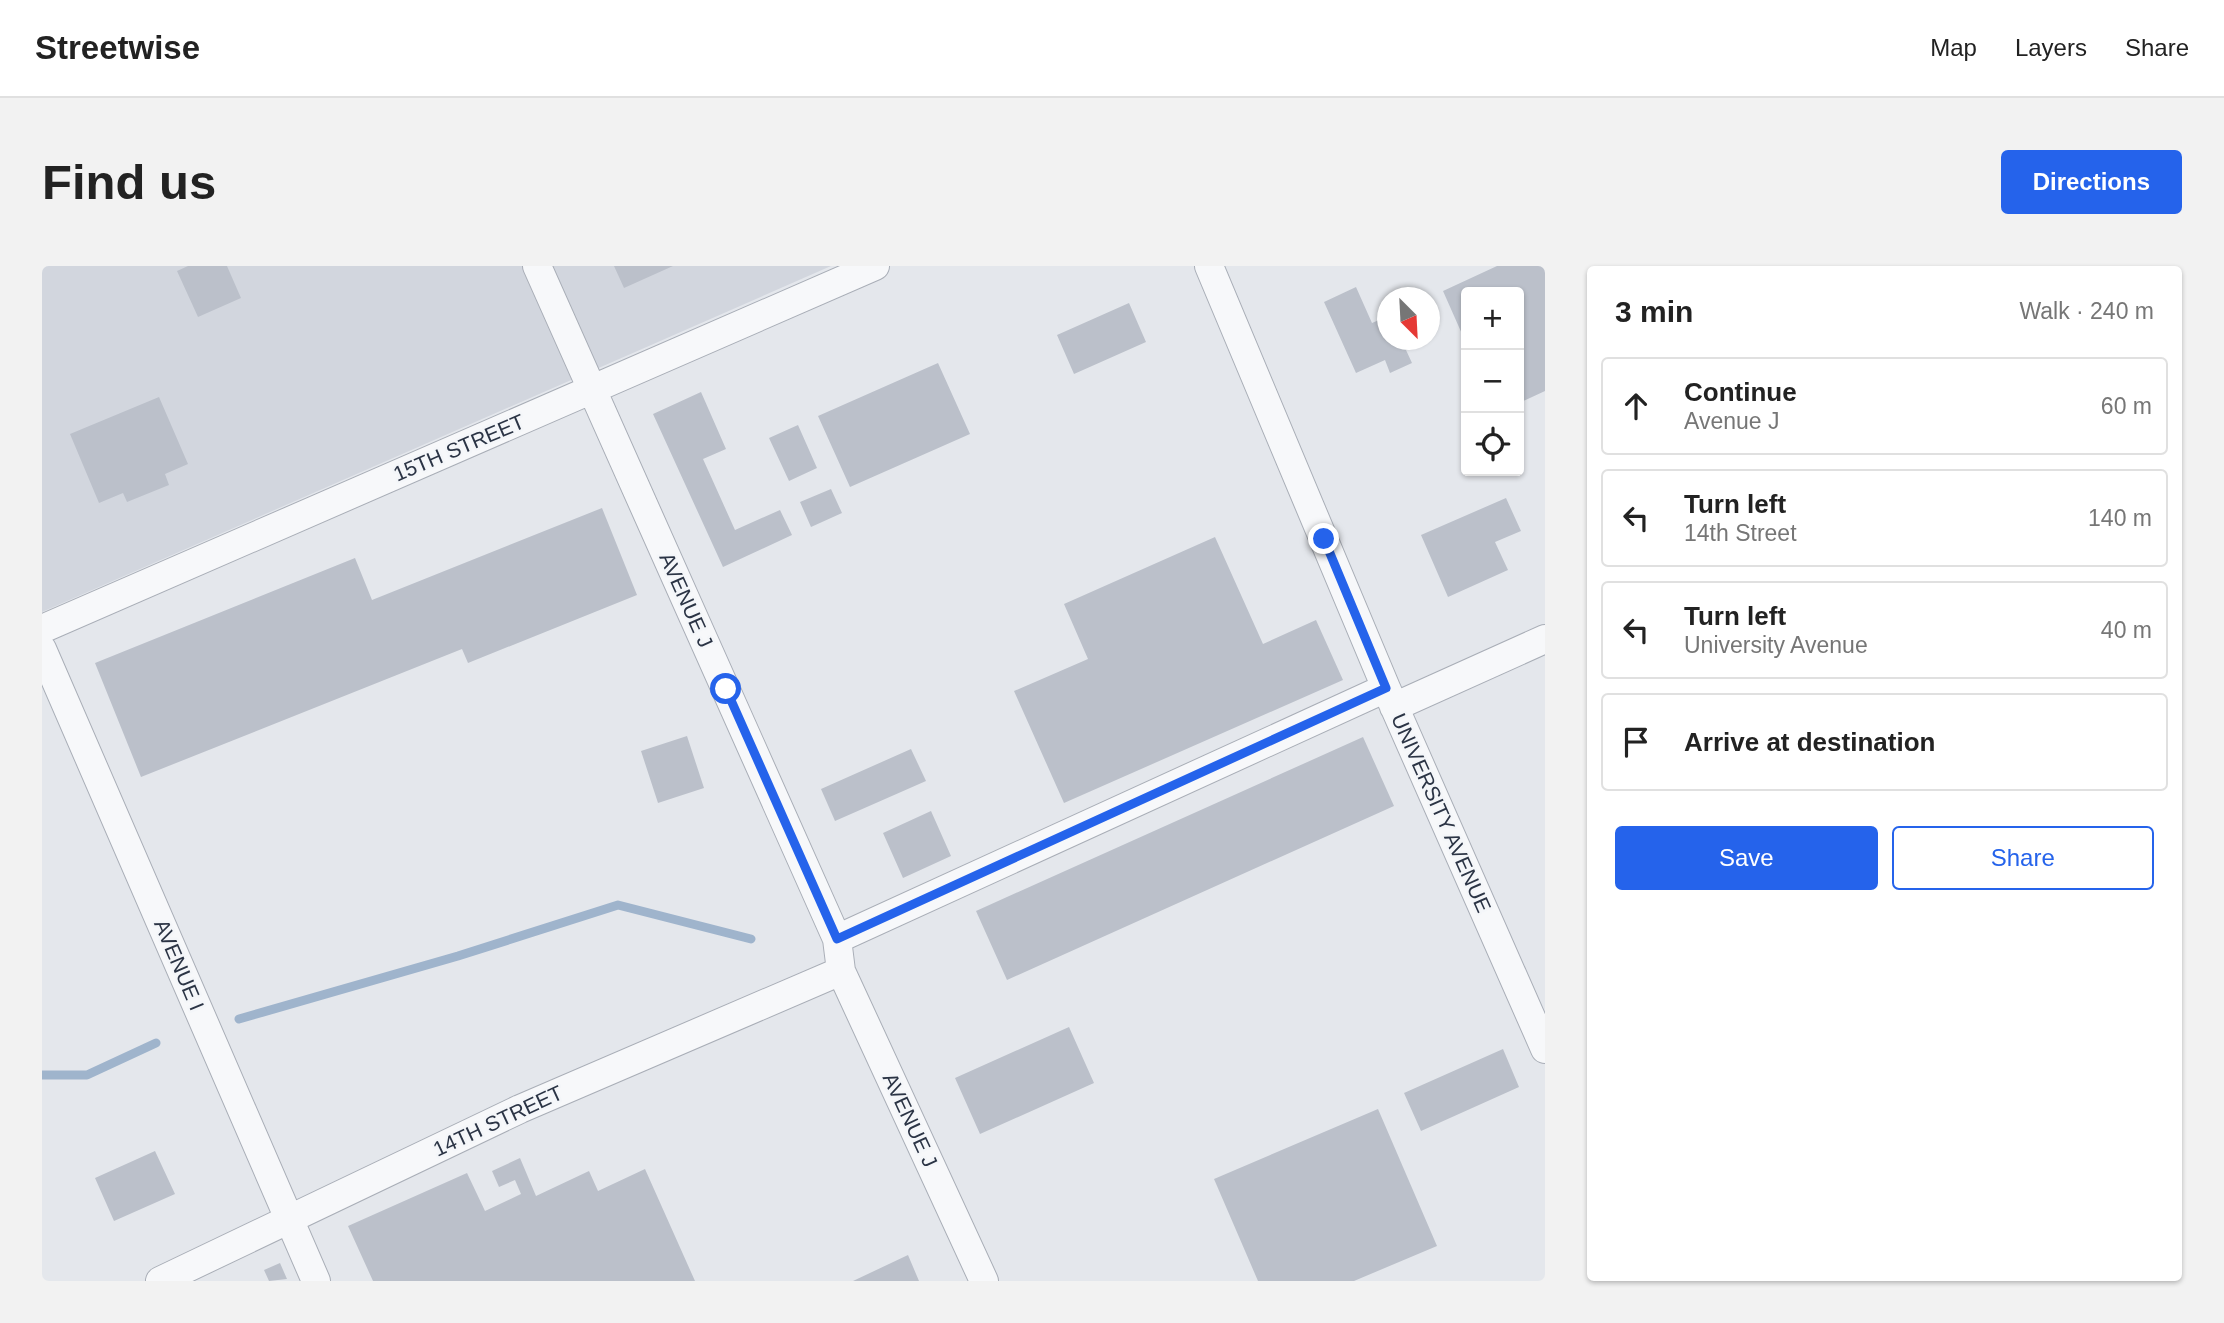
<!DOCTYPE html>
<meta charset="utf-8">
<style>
:root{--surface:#fff;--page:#f2f2f2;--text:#222;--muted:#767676;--line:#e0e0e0;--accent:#2563eb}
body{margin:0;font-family:Arial,sans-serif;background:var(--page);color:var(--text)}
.controls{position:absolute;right:21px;top:21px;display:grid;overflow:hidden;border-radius:7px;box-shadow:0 2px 5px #0004}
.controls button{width:63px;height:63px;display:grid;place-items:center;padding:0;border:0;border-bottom:2px solid var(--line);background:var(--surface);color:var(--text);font:35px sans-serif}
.compass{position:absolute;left:1335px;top:21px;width:63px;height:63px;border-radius:50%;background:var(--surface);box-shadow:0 2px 5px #0004;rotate:156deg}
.stop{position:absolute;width:21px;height:21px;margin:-16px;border:5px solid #2563eb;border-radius:50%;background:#fff}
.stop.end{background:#2563eb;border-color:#fff;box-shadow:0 2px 7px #0008}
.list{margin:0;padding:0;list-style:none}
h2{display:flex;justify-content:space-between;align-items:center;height:91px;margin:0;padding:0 28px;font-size:30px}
h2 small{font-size:23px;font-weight:400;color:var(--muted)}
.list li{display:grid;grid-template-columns:46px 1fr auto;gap:21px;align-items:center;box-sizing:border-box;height:98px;margin:0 14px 14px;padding:0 14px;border:2px solid var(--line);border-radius:7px}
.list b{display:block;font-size:26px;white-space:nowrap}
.list p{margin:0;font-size:23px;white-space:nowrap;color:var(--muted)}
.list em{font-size:23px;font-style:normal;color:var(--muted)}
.actions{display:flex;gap:14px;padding:21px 28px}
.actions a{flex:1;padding:16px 0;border:2px solid var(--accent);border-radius:7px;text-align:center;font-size:24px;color:var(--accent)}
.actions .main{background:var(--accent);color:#fff}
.icon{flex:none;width:38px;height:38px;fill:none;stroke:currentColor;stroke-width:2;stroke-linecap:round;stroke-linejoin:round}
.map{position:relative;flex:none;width:1503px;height:1015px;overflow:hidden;border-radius:7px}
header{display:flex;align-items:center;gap:42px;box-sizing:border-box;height:98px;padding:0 35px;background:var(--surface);border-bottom:2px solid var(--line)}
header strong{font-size:33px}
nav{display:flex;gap:38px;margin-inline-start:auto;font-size:24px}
.intro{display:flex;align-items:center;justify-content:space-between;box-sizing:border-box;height:168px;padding:0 42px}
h1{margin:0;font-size:49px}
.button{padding:18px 32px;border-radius:7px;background:var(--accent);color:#fff;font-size:24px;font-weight:700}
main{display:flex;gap:42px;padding:0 42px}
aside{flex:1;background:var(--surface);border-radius:7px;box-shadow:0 2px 5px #0004}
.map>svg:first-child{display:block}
</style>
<header>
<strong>Streetwise</strong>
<nav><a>Map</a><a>Layers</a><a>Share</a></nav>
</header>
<div class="intro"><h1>Find us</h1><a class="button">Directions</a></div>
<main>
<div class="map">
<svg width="1503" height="1015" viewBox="0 0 1503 1015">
<rect width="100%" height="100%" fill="#e4e7ec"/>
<path fill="#d2d6de" d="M0,0H789L0,346Z"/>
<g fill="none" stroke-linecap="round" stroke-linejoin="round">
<path stroke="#9fb4cc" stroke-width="9" d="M197,753L416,690L576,639L709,673
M0,809H45L114,777"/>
</g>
<path fill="#bbc0ca" d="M146,0H185L199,32L156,51L135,5Z
M572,0H631L582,22Z
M1455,0H1503V125L1477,137V26H1424V77L1401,25Z
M1314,21L1330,57L1346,50V74H1383L1384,75L1364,84L1370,97L1348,107L1343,94L1314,107L1282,36Z
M1087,37L1104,76L1032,108L1015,69Z
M896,97L928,168L808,221L776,150Z
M659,126L684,183L661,193L693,264L738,244L750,269L681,301L611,148Z
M117,131L146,198L123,208L127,219L85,236L81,227L57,237L28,168Z
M756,159L775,202L747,215L727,172Z
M789,223L800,247L769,261L758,236Z
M1464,232L1479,265L1453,276L1466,304L1406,331L1379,269Z
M560,242L595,329L426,397L420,383L99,511L53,397L313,292L330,334Z
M1173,271L1221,378L1274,354L1301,414L1022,537L972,425L1046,393L1022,338Z
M645,470L662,522L616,537L599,485Z
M1321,471L1352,540L965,714L934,645Z
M869,483L884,515L793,555L779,523Z
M889,545L909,590L861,612L841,567Z
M1027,761L1052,817L938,868L913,812Z
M1461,783L1477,821L1379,865L1362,827Z
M1336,843L1395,980L1312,1015H1216L1172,913Z
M113,885L133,928L72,955L53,912Z
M478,892L494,930L547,905L556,925L603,903L653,1015H331L306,960L425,907L443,945L479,928L473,914L457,921L450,905Z
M866,989L877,1015H811Z
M238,997L245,1013L227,1015L222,1004Z"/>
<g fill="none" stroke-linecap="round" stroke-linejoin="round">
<defs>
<path id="minor" d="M495,0L795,673L799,705L942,1015
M1167,0L1344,422L1503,783
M0,363L833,0
M0,383L274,1015
M1352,441L1503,373
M795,673L1344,422
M118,1015L478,843L799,705"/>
</defs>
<use href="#minor" stroke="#a9aeb7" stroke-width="30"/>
<use href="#minor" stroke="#f7f8fa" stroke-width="28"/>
</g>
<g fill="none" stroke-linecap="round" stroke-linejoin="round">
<path stroke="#2563eb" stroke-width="9" d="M684,423L795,673L1344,422L1282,273"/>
</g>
<g text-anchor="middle" stroke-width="5" stroke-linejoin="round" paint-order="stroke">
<g font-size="21" fill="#2b3445" stroke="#f4f6f9">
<text transform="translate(417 182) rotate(-23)" y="7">15TH STREET</text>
<text transform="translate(644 334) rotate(66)" y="7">AVENUE J</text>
<text transform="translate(1399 547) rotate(66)" y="7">UNIVERSITY AVENUE</text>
<text transform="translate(137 699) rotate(67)" y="7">AVENUE I</text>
<text transform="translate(868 854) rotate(65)" y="7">AVENUE J</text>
<text transform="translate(456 855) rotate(-25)" y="7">14TH STREET</text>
</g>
</g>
</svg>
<div class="controls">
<button>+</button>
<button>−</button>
<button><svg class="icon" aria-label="locate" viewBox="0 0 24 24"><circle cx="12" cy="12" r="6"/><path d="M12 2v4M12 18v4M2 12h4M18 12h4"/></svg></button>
</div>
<svg class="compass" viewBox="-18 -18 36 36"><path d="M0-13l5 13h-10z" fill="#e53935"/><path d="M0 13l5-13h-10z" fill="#767676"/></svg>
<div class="stop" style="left:684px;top:423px"></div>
<div class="stop end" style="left:1282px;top:273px"></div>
</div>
<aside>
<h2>3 min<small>Walk · 240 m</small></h2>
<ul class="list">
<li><svg class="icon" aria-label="ahead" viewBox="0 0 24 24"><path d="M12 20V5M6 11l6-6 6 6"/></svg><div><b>Continue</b><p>Avenue J</p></div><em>60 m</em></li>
<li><svg class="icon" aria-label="left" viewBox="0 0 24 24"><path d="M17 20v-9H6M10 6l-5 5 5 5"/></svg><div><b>Turn left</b><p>14th Street</p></div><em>140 m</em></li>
<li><svg class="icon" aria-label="left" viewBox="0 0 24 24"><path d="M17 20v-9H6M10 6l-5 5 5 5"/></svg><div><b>Turn left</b><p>University Avenue</p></div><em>40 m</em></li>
<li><svg class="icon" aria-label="arrive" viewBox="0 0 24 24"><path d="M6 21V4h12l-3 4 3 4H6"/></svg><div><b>Arrive at destination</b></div></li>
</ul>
<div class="actions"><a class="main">Save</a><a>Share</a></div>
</aside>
</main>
